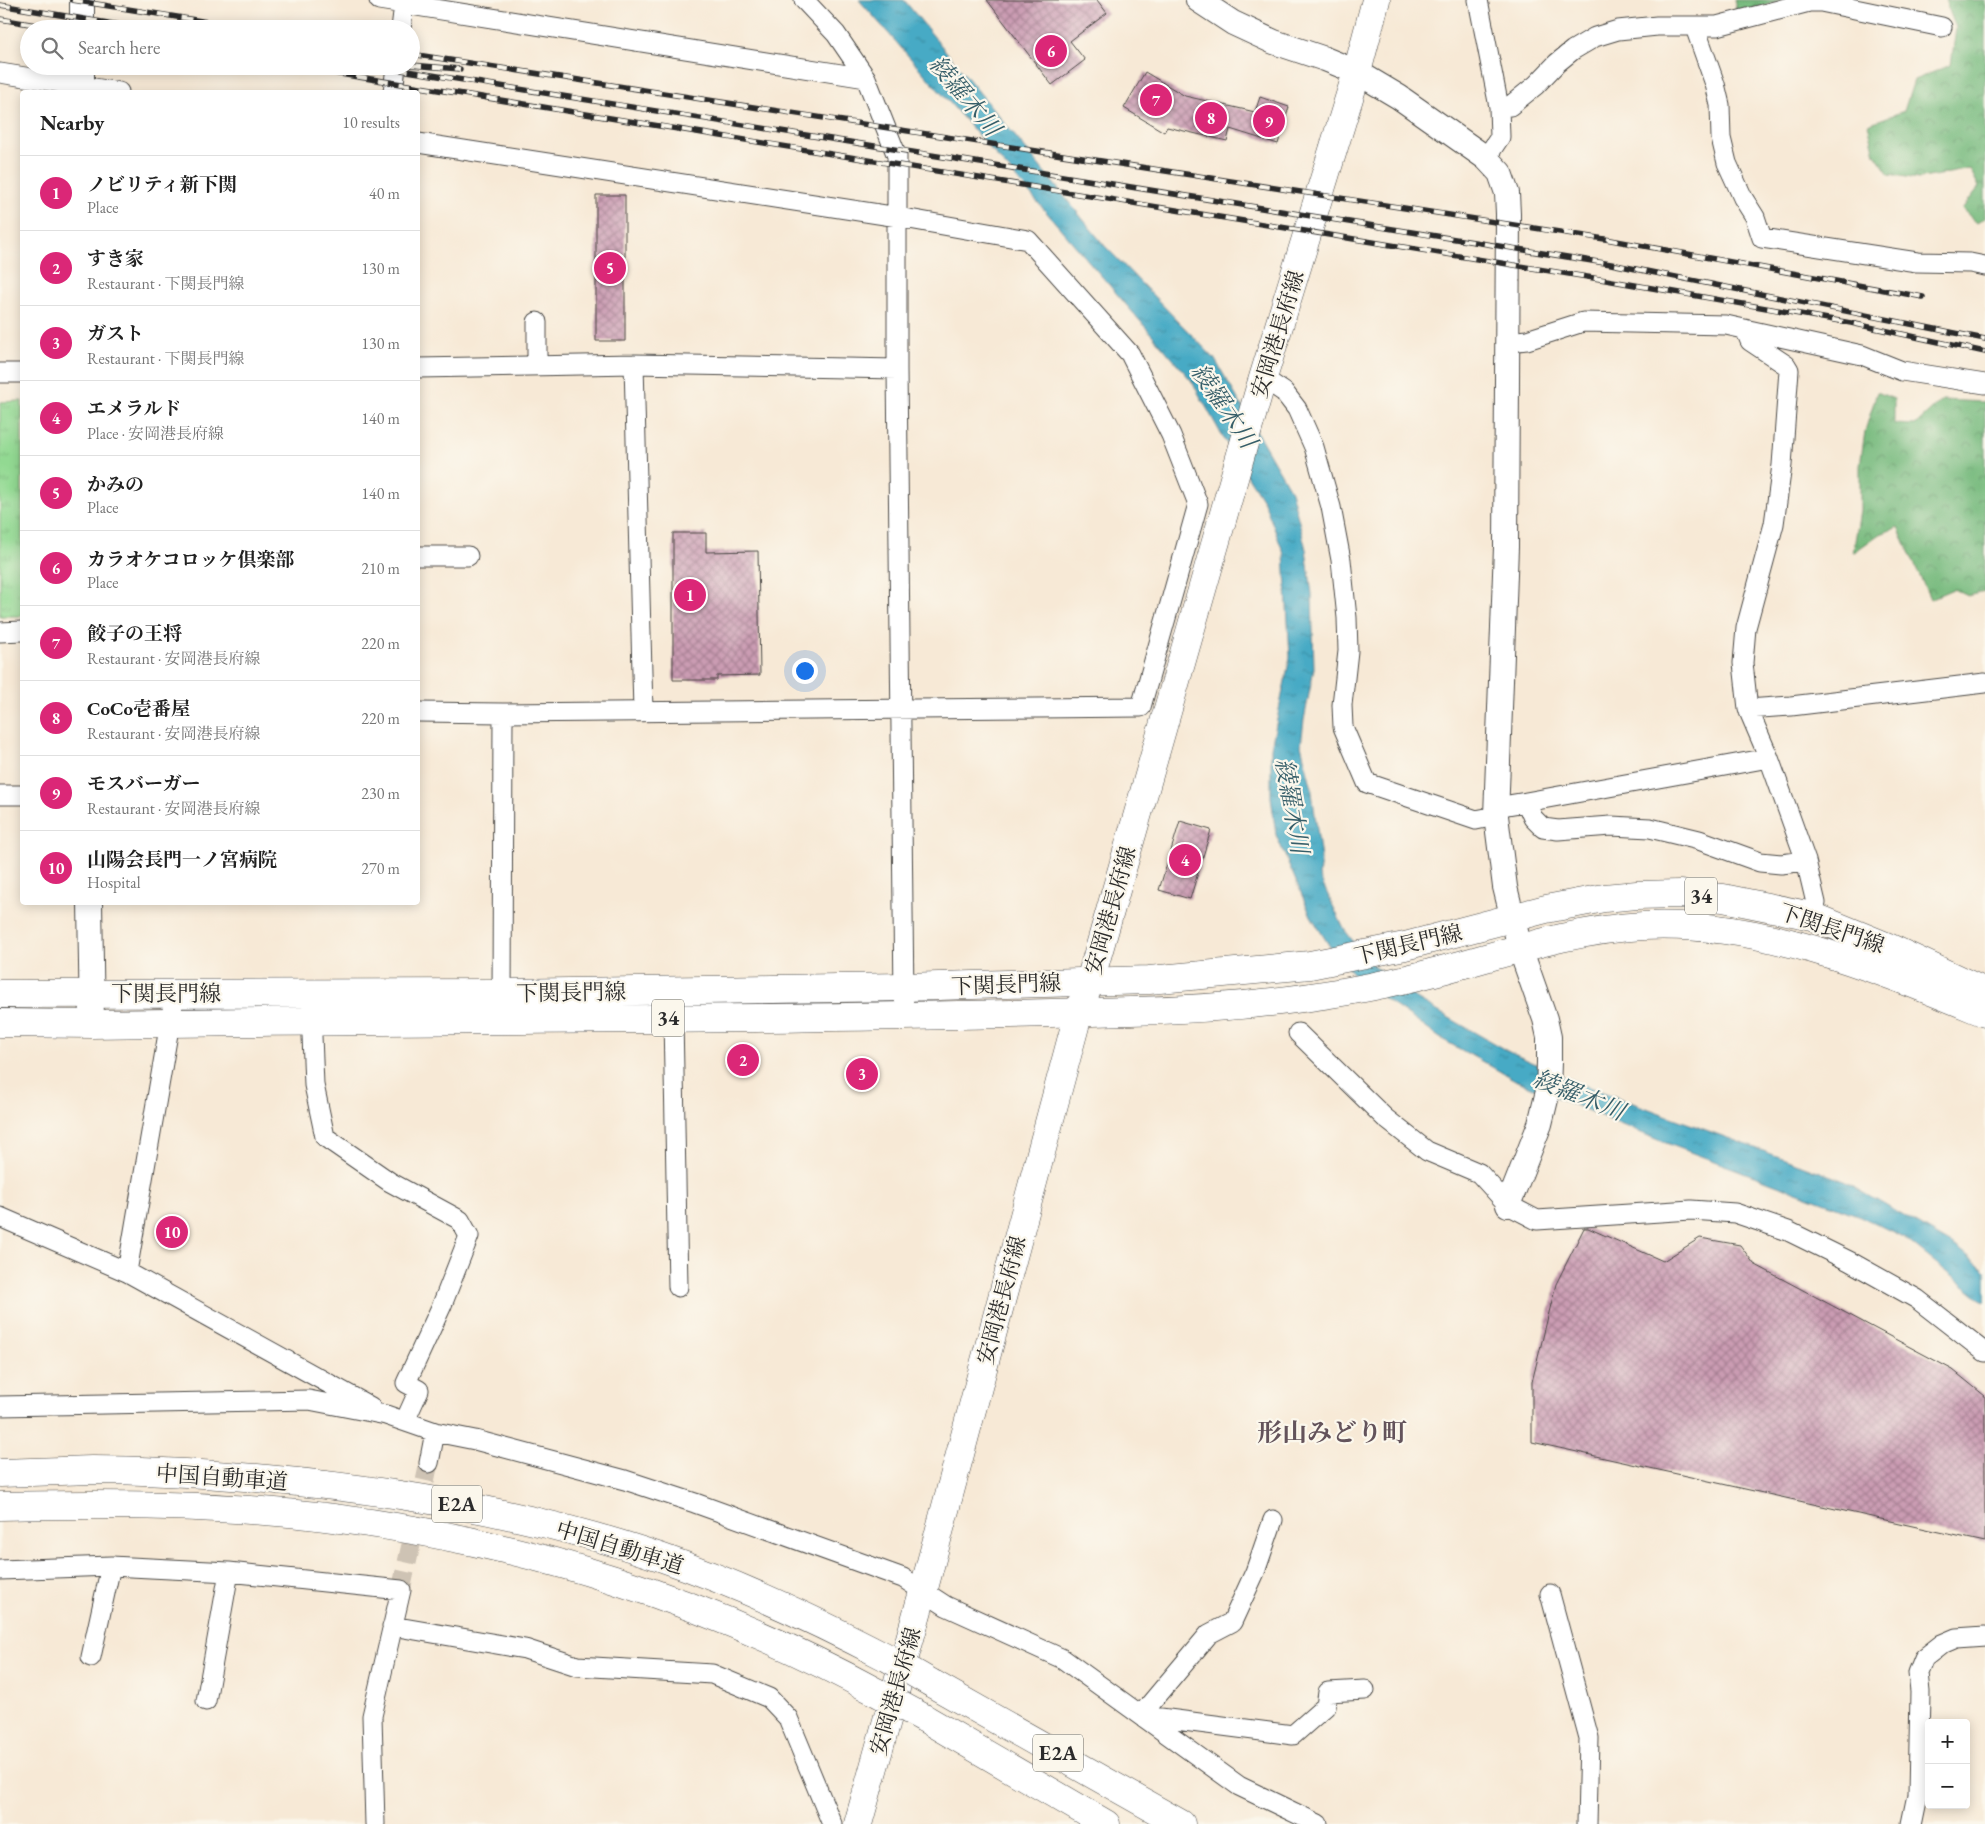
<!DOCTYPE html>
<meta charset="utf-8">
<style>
:root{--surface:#fff;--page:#f6f6f6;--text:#222;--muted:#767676;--line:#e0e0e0;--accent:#db2777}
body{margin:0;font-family:"EB Garamond","Noto Serif JP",serif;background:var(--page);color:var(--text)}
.controls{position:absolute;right:15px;bottom:15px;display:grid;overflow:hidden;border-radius:5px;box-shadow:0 2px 12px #0003}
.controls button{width:45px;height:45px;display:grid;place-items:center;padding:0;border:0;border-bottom:1px solid var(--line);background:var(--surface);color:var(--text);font:25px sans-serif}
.you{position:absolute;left:804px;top:670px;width:18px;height:18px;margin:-12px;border:4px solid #fff;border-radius:50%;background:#1a73e8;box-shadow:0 0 0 8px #1a73e833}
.badge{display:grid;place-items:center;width:32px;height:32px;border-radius:50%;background:var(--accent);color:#fff;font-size:16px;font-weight:700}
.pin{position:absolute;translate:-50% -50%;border:2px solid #fff;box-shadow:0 1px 5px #0006}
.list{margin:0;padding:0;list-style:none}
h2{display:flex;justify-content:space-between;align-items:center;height:65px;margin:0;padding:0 20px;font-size:21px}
h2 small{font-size:16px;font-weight:400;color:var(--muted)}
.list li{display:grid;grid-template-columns:32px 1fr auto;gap:15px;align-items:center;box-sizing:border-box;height:75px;padding:0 20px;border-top:1px solid var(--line)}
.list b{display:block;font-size:19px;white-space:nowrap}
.list p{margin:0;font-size:16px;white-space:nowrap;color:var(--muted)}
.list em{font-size:16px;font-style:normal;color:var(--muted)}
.icon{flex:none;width:28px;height:28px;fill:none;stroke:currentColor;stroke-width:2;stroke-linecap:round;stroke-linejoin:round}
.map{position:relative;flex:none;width:1985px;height:1824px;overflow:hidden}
.search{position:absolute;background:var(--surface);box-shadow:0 2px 12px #0003;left:20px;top:20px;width:400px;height:55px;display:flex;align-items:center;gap:12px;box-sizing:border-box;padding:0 18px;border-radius:28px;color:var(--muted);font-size:19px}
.panel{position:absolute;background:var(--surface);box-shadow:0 2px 12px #0003;left:20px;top:90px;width:400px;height:815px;border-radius:5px}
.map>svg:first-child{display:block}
</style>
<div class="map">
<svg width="1985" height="1824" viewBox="0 0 1985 1824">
<defs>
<pattern id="forest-crowns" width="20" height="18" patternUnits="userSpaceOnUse" patternTransform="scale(1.25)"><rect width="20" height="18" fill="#75b97c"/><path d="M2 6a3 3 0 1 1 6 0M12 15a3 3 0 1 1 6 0" fill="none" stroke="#609766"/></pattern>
<pattern id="park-tufts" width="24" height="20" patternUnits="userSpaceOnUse" patternTransform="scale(1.25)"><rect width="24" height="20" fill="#92d992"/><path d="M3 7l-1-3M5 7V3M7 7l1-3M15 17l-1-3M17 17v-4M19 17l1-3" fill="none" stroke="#7eba7e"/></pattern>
<pattern id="water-ripples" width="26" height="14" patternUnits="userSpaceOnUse" patternTransform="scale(1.25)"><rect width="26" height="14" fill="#46aac5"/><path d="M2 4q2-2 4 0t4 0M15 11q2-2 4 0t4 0" fill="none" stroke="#3b8ba0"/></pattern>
<pattern id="building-cross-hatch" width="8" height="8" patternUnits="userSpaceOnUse" patternTransform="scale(1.25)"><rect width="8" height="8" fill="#cb9cb3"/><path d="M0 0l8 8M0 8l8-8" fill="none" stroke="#a57f92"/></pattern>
</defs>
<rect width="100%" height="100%" fill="#fbf7ec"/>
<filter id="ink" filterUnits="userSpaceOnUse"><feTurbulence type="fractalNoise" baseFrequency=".02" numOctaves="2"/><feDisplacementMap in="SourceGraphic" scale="10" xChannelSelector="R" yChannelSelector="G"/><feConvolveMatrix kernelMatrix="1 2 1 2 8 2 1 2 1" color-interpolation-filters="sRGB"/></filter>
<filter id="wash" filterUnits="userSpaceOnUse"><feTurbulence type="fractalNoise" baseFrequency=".0096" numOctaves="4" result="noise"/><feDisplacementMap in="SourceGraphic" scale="20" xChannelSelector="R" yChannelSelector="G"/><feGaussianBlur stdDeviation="1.12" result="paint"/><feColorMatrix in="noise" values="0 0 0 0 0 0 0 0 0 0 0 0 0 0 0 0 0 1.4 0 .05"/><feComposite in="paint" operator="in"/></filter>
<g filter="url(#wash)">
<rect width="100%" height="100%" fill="#f7e9d6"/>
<path fill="url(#forest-crowns)" stroke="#507254" d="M1734,0H1785L1737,14Z
M1945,0H1985V218L1977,223L1962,209L1979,187L1970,169L1918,179L1889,174L1875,154L1868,124L1904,111L1914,80L1951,65L1956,28Z
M1877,392L1894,399V424L1915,425L1942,400L1985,402V592L1968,596L1953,589L1930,599L1898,527L1878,535L1853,553L1860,511V466L1865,431Z"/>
<path fill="url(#park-tufts)" stroke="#5e825e" d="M22,401V616H0V402Z"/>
<path fill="url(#water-ripples)" stroke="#386a78" d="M859,0H904L1104,245L1214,358L1291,491L1306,549L1312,594L1314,668L1304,720L1301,745L1311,785L1321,859L1319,876L1344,929L1368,961L1418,1000L1509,1052L1581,1084L1842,1180L1957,1247L1985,1270V1302L1903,1237L1860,1216L1658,1140L1517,1081L1440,1038L1357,979L1330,947L1311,916L1276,835L1271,797V748L1290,657L1284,554L1264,502L1224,439L1191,380L1047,213Z"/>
<g id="blocks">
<path fill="url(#building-cross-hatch)" d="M987,0H1097L1107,13L1070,41L1085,60L1052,85Z
M1145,72L1185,96L1255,112L1260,97L1289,107L1278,144L1230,129L1227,141L1167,127L1164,132L1124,108Z
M596,195H625V341H596Z
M673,533H706V552L758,551L760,675L717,676V680H673Z
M1180,821L1211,830L1190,899L1159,890Z
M1584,1228H1588L1663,1261L1700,1238L1740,1245L1754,1264L1953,1370L1985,1396V1542L1532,1442V1382L1556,1284Z"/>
</g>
</g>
<g filter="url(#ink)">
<use href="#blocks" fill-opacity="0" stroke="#4a4845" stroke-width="1"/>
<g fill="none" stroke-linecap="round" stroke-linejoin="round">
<path stroke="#cec3b4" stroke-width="19" stroke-dasharray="19 9" stroke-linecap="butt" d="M401,1590L429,1463"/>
<defs>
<path id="minor" d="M379,0L866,78
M804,0L836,34L866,78L897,156V369L904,999
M1478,0L1499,107L1500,137L1486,158
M1696,27L1697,33L1715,84L1720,105L1721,138L1727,163L1743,198L1755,217L1762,238L1917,262L1970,263L1985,266
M401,29L404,4
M0,73L119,92
M393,92L396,66
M1499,107L1510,106L1536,85L1557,63L1573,50L1595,37L1618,30L1657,26H1717L1809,2H1821L1942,27
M418,143L898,217L1028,240L1130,354L1171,435L1198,504L1141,707L503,713L418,712
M537,322V366
M1745,329L1750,341L1786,365L1789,370L1782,465L1774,524L1746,628L1743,663L1748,709L1769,758L1806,861L1816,903L1812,916
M1508,342L1527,340L1583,322L1726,325L1862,355L1902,371L1985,384
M634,364L643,711
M418,368L634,364L897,369
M0,373H22
M1263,378L1284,392L1297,409L1314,447L1331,507L1341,560L1347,618L1348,651L1342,705L1343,727L1367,783L1476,820L1496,816
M418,556H468
M0,632L22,631
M1748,709L1791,706L1985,683
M0,795H22
M1526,802L1769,758
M1496,807L1526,802L1533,818L1543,828L1558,830L1611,826L1650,828L1699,840L1760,862L1781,864L1806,861
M502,1005L503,713
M311,1011L314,1085L325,1137L390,1182L460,1220L469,1236L442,1305L406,1383L419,1390L405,1421
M673,1018L678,1287
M1298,1033L1385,1118L1427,1151L1479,1173L1508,1205L1537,1220L1691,1210L1735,1213L1788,1231L1849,1261L1917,1299L1985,1352
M0,1217L127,1272L371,1407
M127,1272L175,993
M0,1406L309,1400L386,1415L435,1432L475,1440L625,1480L695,1503L903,1578L946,1606L1063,1659L1239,1786L1318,1824
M429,1463L435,1432
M0,1570L111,1566L229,1572L401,1590L372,1716L375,1824
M1550,1594L1589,1738L1587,1824
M392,1626L525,1649L577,1666L712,1674L769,1698L788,1718L832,1824
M91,1657L111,1566
M206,1701L229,1572
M1141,1715L1209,1634L1232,1622L1255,1572L1273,1520
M1145,1716L1293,1735L1326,1706L1328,1692L1365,1690
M1912,1824L1918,1795L1920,1692L1918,1673L1924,1658L1942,1644L1956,1638L1985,1636"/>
<path id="tertiary" d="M82,0V29
M1198,0L1233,23L1274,42L1325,59L1357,72L1399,97L1486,158L1500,173L1507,193L1508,214L1506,547L1496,816L1505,887L1520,948L1545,1019L1549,1037V1062L1548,1091L1540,1124L1508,1205
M82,66V92
M90,902L92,1024"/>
<path id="secondary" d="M858,1824L923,1592L1079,1011L1090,981L1259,391L1357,72L1376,0"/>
<path id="primary" d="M0,994L502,993L904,987L1149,980L1310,965L1405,946L1546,909L1604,898L1637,895L1679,894L1723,898L1812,916L1888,947L1985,992
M0,1023L92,1024C438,1019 785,1021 1131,1011C1228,1009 1334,998 1427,974C1498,956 1568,930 1643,926C1762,920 1877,969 1985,1013"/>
<path id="motorway" d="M0,1473C31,1472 62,1471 92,1470C151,1470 209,1474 267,1479C401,1491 534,1514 660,1557C739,1584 815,1620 888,1658
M0,1506C111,1504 222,1504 333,1518C523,1541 709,1601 878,1693
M933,1684L1181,1824
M924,1718L1106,1824"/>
</defs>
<use href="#minor" stroke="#4a4845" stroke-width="21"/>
<use href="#tertiary" stroke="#4a4845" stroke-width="26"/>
<use href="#secondary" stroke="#4a4845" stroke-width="29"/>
<use href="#primary" stroke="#4a4845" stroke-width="29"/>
<use href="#motorway" stroke="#4a4845" stroke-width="29"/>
<use href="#minor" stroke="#fff" stroke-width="19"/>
<use href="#tertiary" stroke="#fff" stroke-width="24"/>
<use href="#secondary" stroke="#fff" stroke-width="28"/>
<use href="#primary" stroke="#fff" stroke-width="28"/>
<use href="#motorway" stroke="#fff" stroke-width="28"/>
<defs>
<path id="rail" d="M72,0L251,29
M0,5L144,29
M0,19L60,29
M411,54L1611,240L1923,297
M411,65L460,69
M291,66L1612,281L1851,323L1985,352
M376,66L1611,264L1985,339"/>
</defs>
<use href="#rail" stroke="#2b2b2b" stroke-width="5.5"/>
<use href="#rail" stroke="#fbf7ec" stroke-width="4" stroke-dasharray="11" stroke-linecap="butt"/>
<defs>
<path id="motorway-bridge" d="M888,1658L933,1684
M878,1693L924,1718"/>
</defs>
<use href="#motorway-bridge" stroke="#4a4845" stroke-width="29" stroke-linecap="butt"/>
<use href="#motorway-bridge" stroke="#fff" stroke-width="28"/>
</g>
</g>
<g text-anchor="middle" stroke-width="4.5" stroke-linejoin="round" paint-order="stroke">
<g fill="#fbf7ec" stroke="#696865" stroke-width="1">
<rect x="1685" y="877.5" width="32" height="37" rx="4"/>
<rect x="652" y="999.5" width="32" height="37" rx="4"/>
<rect x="432" y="1485.5" width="50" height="37" rx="4"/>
<rect x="1033" y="1734.5" width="50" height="37" rx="4"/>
</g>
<g font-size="21" font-weight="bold" fill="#2b2b2b">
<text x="1701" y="903">34</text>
<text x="668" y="1025">34</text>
<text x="457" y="1511">E2A</text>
<text x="1058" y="1760">E2A</text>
</g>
<g font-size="22" fill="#2b2b2b" stroke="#fbf7ec">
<text transform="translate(1277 334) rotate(-73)" y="8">安岡港長府線</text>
<text transform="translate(1110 910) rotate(-74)" y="8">安岡港長府線</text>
<text transform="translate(1832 928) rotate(19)" y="8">下関長門線</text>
<text transform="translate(1408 944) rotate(-13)" y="8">下関長門線</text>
<text transform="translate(1006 984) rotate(-2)" y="8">下関長門線</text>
<text transform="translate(571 992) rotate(-1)" y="8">下関長門線</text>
<text x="166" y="1001">下関長門線</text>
<text transform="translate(1001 1300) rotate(-75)" y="8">安岡港長府線</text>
<text transform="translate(222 1477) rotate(4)" y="8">中国自動車道</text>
<text transform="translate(620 1547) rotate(17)" y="8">中国自動車道</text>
<text transform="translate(895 1691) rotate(-74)" y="8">安岡港長府線</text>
</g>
<g font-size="24" font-style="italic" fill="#365e69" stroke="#fbf7ec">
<text transform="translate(965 96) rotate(50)" y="8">綾羅木川</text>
<text transform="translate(1224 406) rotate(56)" y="8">綾羅木川</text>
<text transform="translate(1292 806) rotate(80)" y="8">綾羅木川</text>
<text transform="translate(1579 1095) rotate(22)" y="8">綾羅木川</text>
</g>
<g font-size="25" font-weight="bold" fill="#63535b" stroke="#fbf7ec">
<text x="1332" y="1441">形山みどり町</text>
</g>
</g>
</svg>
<div class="controls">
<button>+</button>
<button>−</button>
</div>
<div class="you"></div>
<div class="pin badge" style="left:690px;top:595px">1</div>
<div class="pin badge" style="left:743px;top:1060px">2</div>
<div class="pin badge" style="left:862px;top:1074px">3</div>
<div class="pin badge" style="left:1185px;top:860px">4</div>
<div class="pin badge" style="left:610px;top:268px">5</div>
<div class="pin badge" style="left:1051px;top:51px">6</div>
<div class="pin badge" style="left:1156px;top:100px">7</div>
<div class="pin badge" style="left:1211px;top:118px">8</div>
<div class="pin badge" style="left:1269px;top:121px">9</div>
<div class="pin badge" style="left:172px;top:1232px">10</div>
<div class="search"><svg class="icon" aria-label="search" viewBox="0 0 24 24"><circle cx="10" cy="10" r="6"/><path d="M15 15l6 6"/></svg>Search here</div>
<section class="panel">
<h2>Nearby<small>10 results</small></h2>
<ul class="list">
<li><span class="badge">1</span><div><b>ノビリティ新下関</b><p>Place</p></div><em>40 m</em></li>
<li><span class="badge">2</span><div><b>すき家</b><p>Restaurant · 下関長門線</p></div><em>130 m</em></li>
<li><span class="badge">3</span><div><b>ガスト</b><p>Restaurant · 下関長門線</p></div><em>130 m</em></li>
<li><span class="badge">4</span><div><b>エメラルド</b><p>Place · 安岡港長府線</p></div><em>140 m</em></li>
<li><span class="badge">5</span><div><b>かみの</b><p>Place</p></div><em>140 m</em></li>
<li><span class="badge">6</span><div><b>カラオケコロッケ倶楽部</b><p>Place</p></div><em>210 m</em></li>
<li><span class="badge">7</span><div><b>餃子の王将</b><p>Restaurant · 安岡港長府線</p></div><em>220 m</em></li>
<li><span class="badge">8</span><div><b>CoCo壱番屋</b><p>Restaurant · 安岡港長府線</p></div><em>220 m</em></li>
<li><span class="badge">9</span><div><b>モスバーガー</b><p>Restaurant · 安岡港長府線</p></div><em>230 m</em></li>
<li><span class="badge">10</span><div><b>山陽会長門一ノ宮病院</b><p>Hospital</p></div><em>270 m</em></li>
</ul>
</section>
</div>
